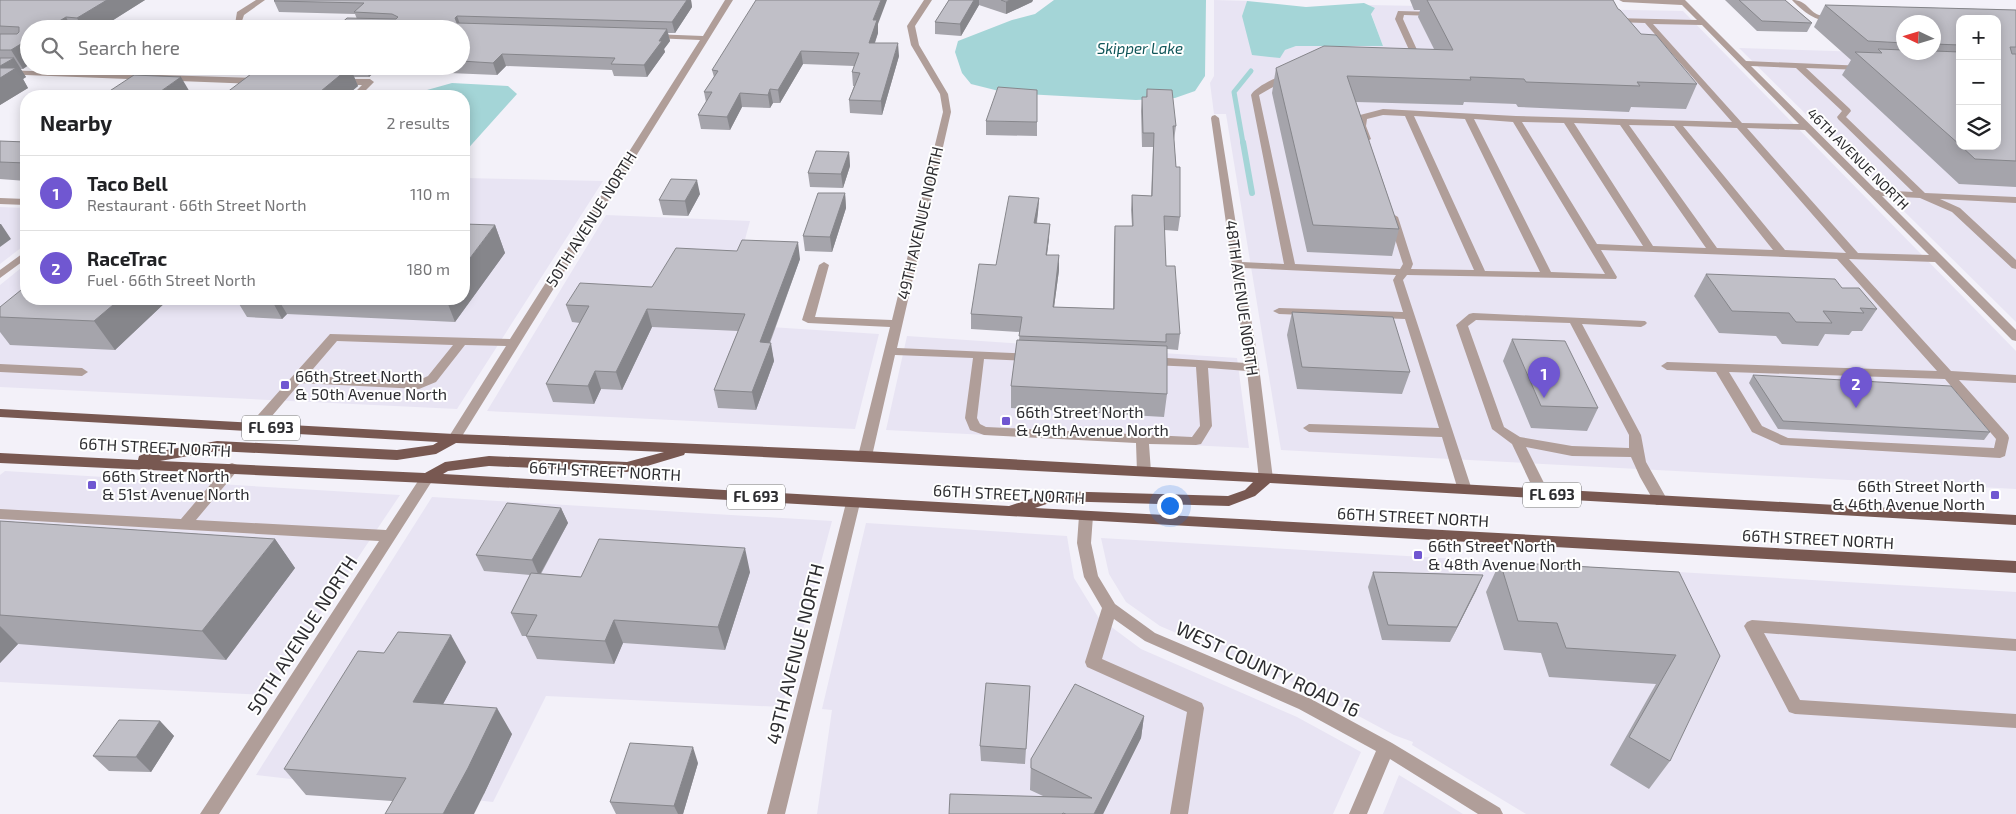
<!DOCTYPE html>
<meta charset="utf-8">
<style>
:root{--surface:#fff;--page:#f2f2f2;--text:#202124;--muted:#757577;--line:#e0e0e0;--accent:#7057d1}
body{margin:0;font-family:"Exo 2",sans-serif;background:var(--page);color:var(--text)}
.controls{position:absolute;right:15px;top:15px;display:grid;overflow:hidden;border-radius:10px;box-shadow:0 2px 12px #0003}
.controls button{width:45px;height:45px;display:grid;place-items:center;padding:0;border:0;border-bottom:1px solid var(--line);background:var(--surface);color:var(--text);font:25px sans-serif}
.compass{position:absolute;left:1896px;top:15px;width:45px;height:45px;border-radius:50%;background:var(--surface);box-shadow:0 2px 12px #0003;rotate:274deg}
.you{position:absolute;left:1169px;top:505px;width:18px;height:18px;margin:-12px;border:4px solid #fff;border-radius:50%;background:#1a73e8;box-shadow:0 0 0 8px #1a73e833}
.badge{display:grid;place-items:center;width:32px;height:32px;border-radius:50%;background:var(--accent);color:#fff;font-size:16px;font-weight:700}
.pin{position:absolute;translate:-50% -41px;filter:drop-shadow(0 1px 2px #0008)}
.pin::after{content:'';position:absolute;top:26px;width:18px;height:15px;background:inherit;clip-path:polygon(0 0,100% 0,50% 100%)}
.list{margin:0;padding:0;list-style:none}
h2{display:flex;justify-content:space-between;align-items:center;height:65px;margin:0;padding:0 20px;font-size:21px}
h2 small{font-size:16px;font-weight:400;color:var(--muted)}
.list li{display:grid;grid-template-columns:32px 1fr auto;gap:15px;align-items:center;box-sizing:border-box;height:75px;padding:0 20px;border-top:1px solid var(--line)}
.list b{display:block;font-size:19px;white-space:nowrap}
.list p{margin:0;font-size:16px;white-space:nowrap;color:var(--muted)}
.list em{font-size:16px;font-style:normal;color:var(--muted)}
.icon{flex:none;width:28px;height:28px;fill:none;stroke:currentColor;stroke-width:2;stroke-linecap:round;stroke-linejoin:round}
.map{position:relative;flex:none;width:2016px;height:814px;overflow:hidden}
.search{position:absolute;background:var(--surface);box-shadow:0 2px 12px #0003;left:20px;top:20px;width:450px;height:55px;display:flex;align-items:center;gap:12px;box-sizing:border-box;padding:0 18px;border-radius:28px;color:var(--muted);font-size:19px}
.panel{position:absolute;background:var(--surface);box-shadow:0 2px 12px #0003;left:20px;top:90px;width:450px;height:215px;border-radius:20px}
.map>svg:first-child{display:block}
</style>
<div class="map">
<svg width="2016" height="814" viewBox="0 0 2016 814">
<rect width="100%" height="100%" fill="#f3f1f9"/>
<path fill="#e8e4f3" d="M1214,0L1247,1L1242,16L1285,50L1296,46L1320,44L1383,46L1371,13L1375,8L1368,5L1683,11L2016,351V489L1281,450L1226,114H1214L1210,83L1214,76Z
M1739,48L1960,55V146H1997L2016,56V322Z
M464,178L603,181L457,409L0,387V285L26,264V299H464Z
M0,207L26,208V244L0,264Z
M606,215L750,221L722,324L879,334L855,429L487,411Z
M907,336L1237,358L1249,448L886,430Z
M5,471L400,495L266,695L0,682V475Z
M432,497L832,521L782,707L546,696L493,802L256,775Z
M866,523L1067,536L1074,578L1098,617L1141,649L1297,717L1361,752L1333,814H817L832,710L822,709Z
M1101,538L2016,592V814H1526L1412,745L1413,742L1394,735L1312,691L1160,626L1126,602L1109,574Z
M1399,775L1463,814H1383Z"/>
<path fill="#a4d5d7" d="M1054,0H1206L1205,76L1195,91L1175,98L1136,100L1007,93L971,84L962,73L955,52L958,41L1012,20L1035,14Z
M1247,1L1306,7L1364,3L1375,8L1371,14L1383,46H1296L1285,50L1280,58L1252,55L1242,16Z
M452,83L508,86L517,94L464,153V96H418L427,90Z"/>
<g fill="none" stroke-linecap="round" stroke-linejoin="round">
<path stroke="#a4d5d7" stroke-width="5" d="M1243,143L1234,92L1251,71"/>
<path stroke="#a4d5d7" stroke-width="6" d="M1243,142L1252,193"/>
<path fill="#b09e99" fill-rule="evenodd" d="M256,0H265L244,15L242,21L352,25L356,27L354,29L246,26L235,24L237,12Z
M725,0H733L459,441H449L448,438L506,346L465,345L436,382L419,389L300,383L260,430H250L249,427L250,424L330,334L510,339L700,40L652,38L648,36L652,34L703,36ZM337,341L453,345L428,376L417,381L307,376Z
M924,0H932L915,26L919,45L948,94L951,112L897,348L1036,354L1038,357L1032,361L984,359L977,418L980,424L986,427L1192,437L1200,426L1196,367L1151,365L1145,361L1151,357L1246,363L1211,118L1212,116L1215,115L1219,118L1242,262L1284,264L1251,95C1255,87 1285,71 1292,76L1259,95L1295,264L1400,269L1403,264L1388,217L1393,214L1398,217L1413,264L1411,269L1474,270L1405,116L1383,115L1367,119L1366,126L1371,139L1366,142L1361,139L1358,126L1360,115L1383,109L1516,116L1732,122L1645,23L1614,22L1610,20L1614,18L1697,20L1682,5L1623,2L1619,0H1685L1746,61L1865,66L1866,68L1862,70L1806,68L1850,109L1851,111L1846,117L1925,193L2016,197V203L1940,199L1960,208L2016,260V269L2012,268L1952,212L1920,198L1882,196L2016,330V341L2012,340L1935,262L1849,259L1951,371L2016,375V383L1959,380L2008,435L2009,438L2005,456L2000,458L1781,445L1752,432L1716,372L1667,370L1661,366L1667,362L1937,371L1837,259L1601,250L1617,277L1616,279L1407,275L1403,280L1472,490L1470,493H1460L1458,490L1442,437L1309,432L1303,428L1309,424L1439,428L1405,319L1279,314L1273,311L1279,308L1403,312L1393,280L1396,275L1243,268L1259,367L1273,479L1271,482H1261L1259,479L1247,371L1208,368L1212,426L1201,444L1196,445L1149,444L1151,472L1149,475H1139L1137,472L1136,443L984,435L970,430L965,418L973,358L895,355L872,456L870,459H860L858,456L890,327L808,323L802,320L819,265L824,262L829,265L815,317L892,320L943,112L940,94L911,45L907,26ZM1653,24L1702,25L1799,124L1742,123ZM1751,66L1796,68L1842,111L1837,117L1838,119L1913,192L1876,190ZM1414,116L1465,119L1540,272L1485,271ZM1474,119L1513,122L1605,274L1551,272ZM1522,122L1564,123L1643,246L1597,244ZM1574,123L1620,125L1706,248L1653,246ZM1629,125L1674,126L1773,250L1717,248ZM1683,126L1737,128L1846,253L1785,250ZM1747,128L1805,130L1929,255L1858,253ZM1729,372L1945,379L1996,439L1994,448L1788,438L1762,426Z
M1792,0C1807,0 1808,11 1819,15C1826,17 1833,13 1839,17C1823,28 1803,12 1792,0Z
M1398,11L1435,12L1439,14L1435,16L1404,15L1403,19L1423,63L1422,65L1415,63L1395,19Z
M0,70L258,78L262,81L258,84L0,74Z
M370,79L374,82L360,96H351L362,85H340L336,82L340,79Z
M0,198L26,199V205L0,204Z
M26,251V259L0,278V270Z
M1473,313L1645,321L1647,323L1645,325L1641,327L1582,324L1641,435L1646,462L1668,501L1666,505H1656L1640,477L1631,457L1572,456L1526,447L1550,495L1548,499H1538L1512,444L1492,429L1456,325L1469,314ZM1476,320L1570,323L1629,435V448L1572,446L1520,437L1504,427L1468,326Z
M0,364L82,368L88,372L82,376L0,372Z
M232,463L237,465L239,468L237,471L196,520L386,530L422,475H432L434,478L219,814H200L379,541L0,519V509L181,519L227,465Z
M853,498L858,499L860,503L785,814H767L846,503L848,499Z
M1086,511L1091,512L1093,516L1091,543L1098,576L1115,604L1155,633L1311,699L1392,743L1500,808L1503,814H1478L1390,759L1367,814H1349L1376,751L1299,709L1145,641L1114,619L1102,659L1202,703L1204,708L1188,814H1170L1187,712L1087,667L1085,662L1102,608L1084,577L1077,543L1079,516L1081,512Z
M1752,620L2016,639V651L1764,633L1800,700L2016,714V728L1795,714L1789,712L1744,626L1747,622Z"/>
<path fill="#785851" fill-rule="evenodd" d="M0,409L454,434L865,451L2016,515V525L1270,483L1255,496L1229,506L1055,501L1035,508L2016,561V573L427,483L0,463V453L138,460L139,456L144,454L217,441L397,450L433,445L438,442L0,417ZM456,443L664,452L627,462L489,456L445,462L425,473L160,461L217,451L397,460L436,454ZM685,453L1253,482L1245,490L1228,496L1054,491L1009,506L443,474L448,471L489,466L627,472L684,455Z"/>
</g>
<path fill="#a5a4ab" fill-rule="evenodd" d="M0,0H145L99,29H29L23,69H20L26,77L23,79L28,88L0,105Z
M275,0H691L692,7L675,33H668L670,41L664,49L665,52L647,77L614,76L612,70L506,66L497,75L377,70L369,77H354L358,86L346,96H222L277,69L294,66H461V29L357,19L355,14L279,12L274,1Z
M949,0H1033L1032,2L1006,14L979,5L961,36L935,34V22Z
M1410,0H1605L1618,9L1641,34L1697,84L1686,109L1631,107L1629,112L1518,107L1516,104L1464,102L1463,105L1356,102L1399,229L1392,256L1307,252L1272,93L1276,68L1434,49L1418,17L1420,10H1414Z
M1725,0H1785L1812,23L1807,32L1757,31Z
M1825,5L2016,10V187L1959,184L1842,75L1851,60L1814,27ZM1960,19H1997V146H1960ZM1904,22H1934V52H1904Z
M878,24V33L875,43L899,56L882,115L850,113L849,100L854,86H853L852,72L854,66L803,64L780,103H773L770,108L742,107L730,130L701,129L698,115L706,102L704,92L714,77L712,70Z
M1147,89L1176,126L1174,140L1180,217L1178,231L1164,230L1166,266L1180,334L1178,350L1167,349V394L1164,417L1011,408V386L1019,340L1020,332L971,329V314L996,265L1039,198L1038,212L1037,223L1049,238L1047,255L1059,270L1054,307L1113,309L1114,240L1115,226H1132L1131,210L1132,195L1151,196L1153,147H1142L1141,111L1142,97H1146Z
M986,121L1037,122V136L986,135Z
M0,141L26,142V181L0,179Z
M849,152L850,166L843,188L810,187L808,173Z
M845,193L846,208L832,252L805,251L803,236Z
M700,194L688,216L663,215L659,200Z
M495,225L505,253L455,322L287,314L282,319L247,317L236,299H464Z
M800,259L770,343L774,361L756,410L718,408L714,390L738,331L652,327L622,390L601,389L594,404L553,402L546,384L580,323L572,322L566,305L652,287Z
M1706,274L1842,288L1877,309L1862,331H1852L1849,335L1825,334L1818,346L1782,344L1776,336L1719,333L1694,296Z
M26,299H169L115,350L10,345L0,332V307Z
M1292,312L1410,372L1402,394L1297,389L1287,335Z
M1512,339L1598,408L1587,431L1531,428L1503,361Z
M1753,375L1990,432L1984,440L1778,429L1749,383Z
M561,508L568,523L541,574L581,577L750,572L725,650L623,643L614,664L537,659L526,636H522L511,613L530,575L484,571L476,555Z
M0,521L275,539L295,568L226,660L18,644L0,663Z
M1500,562L1679,572L1670,761L1649,789L1610,765L1656,684L1549,677L1541,653L1504,650L1486,592Z
M1373,572L1483,575L1450,642L1382,640L1368,587Z
M466,662L443,704L512,734L484,794L392,801L306,795L284,769Z
M1030,686L1025,764L981,761L980,746Z
M1144,716L1141,738L1103,814H949L1043,796L1030,790L1031,759Z
M160,721L174,736L151,772L109,771L93,756Z
M698,763L683,814H616L610,802Z"/>
<path fill="#86868b" d="M107,0H145L99,29H83L77,18Z
M687,0H691L692,7L675,33L672,22Z
M881,0H887L878,24V33L870,56L869,43L873,20Z
M974,0H979V5L961,36L960,24Z
M1010,0H1033L1032,2L1006,14V2Z
M457,16L461,27L459,29L455,18Z
M66,17L72,29H46Z
M667,29L670,41L664,49L665,52L647,77L644,65Z
M29,39V65L23,69L11,50Z
M898,43L899,56L882,115L881,101Z
M801,51L803,64L780,103L778,90Z
M502,54L506,66L497,75L493,63Z
M14,58L26,77L23,79L28,88L0,105V66Z
M365,66H376L377,70L369,77Z
M350,67L358,86L346,96H315Z
M181,77L191,94L187,96H154Z
M770,89L773,103L770,108L768,95Z
M740,93L742,107L730,130L727,117Z
M849,152L850,166L843,188L841,174Z
M697,180L700,194L688,216L685,201Z
M845,193L846,208L832,252L830,237Z
M1039,198L1038,212L1034,237V223Z
M0,224H1L11,239L0,247Z
M1050,224L1049,238L1045,269L1046,255Z
M495,225L505,253L455,322L446,299H464V266Z
M798,242L800,259L763,360L760,342Z
M1059,255V270L1052,322L1053,307Z
M120,299H169L115,350L94,321Z
M271,299H278L287,314L282,319Z
M647,309L652,327L622,390L616,372Z
M771,343L774,361L756,410L752,392Z
M595,371L601,389L594,404L588,386Z
M561,508L568,523L539,576L532,560Z
M275,539L295,568L226,660L202,631Z
M745,548L750,572L725,650L718,627Z
M1483,575L1476,591L1450,642L1457,627Z
M614,620L623,643L614,664L605,641Z
M0,626L18,644L0,663Z
M451,635L466,662L430,728L413,702Z
M497,708L512,734L484,794L474,814H443Z
M1144,716L1141,738L1103,814H1094Z
M160,721L174,736L151,772L136,757Z
M693,747L698,763L683,814H678L674,806Z"/>
<path fill="#c0bfc7" stroke="#86868b" d="M0,0H107L77,18L66,17L46,29H29V39L11,50H0V34H17L19,32V27L0,26Z
M275,0H687L672,22L457,16L455,18L457,23L667,29L659,41H662L644,65L611,64L615,58L502,54L493,63L461,61V29H335L347,18L396,19L398,17L392,14L354,12L364,3L274,1Z
M756,0H881L873,20H877L869,43H898L881,101L849,100L860,73L852,72L859,53L801,51L778,90L770,89L768,95L740,93L727,117L698,115L712,92H704L718,71L712,70Z
M949,0H974L960,24L935,22Z
M1001,0H1010L1006,2Z
M1427,0H1613L1618,9L1620,10L1641,34L1656,35L1697,84L1637,82L1640,86L1526,82L1524,79L1470,77L1471,80L1347,76L1399,229L1313,225L1276,68L1324,46L1453,50Z
M1739,0H1785L1812,23L1762,21Z
M1825,5L2016,10V47H2010L2012,54H2016V161L1975,159L1961,146H1997V19H1960V45L1934,44V22H1904V43L1868,41Z
M1878,49L1904,50V52H1934V51L1960,52V145L1855,52L1882,53Z
M0,58H14L0,66Z
M280,67H350L315,96H222L259,68L277,69Z
M0,68H16L0,78Z
M134,75L181,77L154,96H102Z
M998,87L1037,90V122L986,121Z
M1147,89L1172,90L1176,126H1173L1176,167H1180V217L1164,216L1166,266H1175L1180,334H1166V342L1019,336L1022,317L971,314L979,264L996,265L1009,196L1039,198L1034,223L1050,224L1046,255H1059L1053,307L1114,309L1115,226H1133L1132,195L1152,196L1154,133H1143L1142,97H1147Z
M0,141L26,142V163L0,162Z
M816,151L849,152L841,174L808,173Z
M671,179L697,180L685,201L659,200Z
M818,193H845L830,237L803,236Z
M464,224L495,225L464,266Z
M742,240L798,242L760,342L771,343L752,392L714,390L745,314L647,309L616,372L595,371L588,386L546,384L589,306L566,305L580,283L652,287L676,248L737,251Z
M1706,274L1835,279L1842,288H1859L1877,309L1860,308L1864,313L1823,311L1832,323L1796,322L1789,313L1732,311Z
M26,286V299H120L94,321L0,317V307Z
M1292,312L1393,317L1410,372L1302,367Z
M1512,339L1565,341L1598,408L1541,406Z
M1017,340L1167,346V394L1011,386Z
M1753,375L1951,386L1990,432L1783,421Z
M507,503L561,508L532,560L476,555Z
M0,521L275,539L202,631L0,615Z
M599,539L745,548L718,627L614,620L605,641L526,636L537,615L511,613L531,573L581,577Z
M1500,562L1679,572L1720,656L1670,761L1629,737L1676,655L1566,648L1557,623L1518,621Z
M1373,572L1483,575L1457,627L1388,625Z
M398,632L451,635L413,702L497,708L468,768L443,814H385L406,778L284,769L358,651L384,653Z
M986,683L1030,686L1026,749L980,746Z
M1075,684L1144,716L1094,814H1066L1063,813L1062,814H949L950,794L1092,798L1031,768V759Z
M119,720L160,721L136,757L93,756Z
M630,743L693,747L674,806L610,802Z"/>
<g fill="#7057d1" stroke="#fff" stroke-width="2">
<rect x="280" y="380" width="10" height="10" rx="2.5"/>
<rect x="1001" y="416" width="10" height="10" rx="2.5"/>
<rect x="87" y="480" width="10" height="10" rx="2.5"/>
<rect x="1990" y="490" width="10" height="10" rx="2.5"/>
<rect x="1413" y="550" width="10" height="10" rx="2.5"/>
</g>
<g text-anchor="middle" stroke-width="4" stroke-linejoin="round" paint-order="stroke">
<g font-size="14" fill="#2d2d30" stroke="#fff">
<text transform="translate(1858 159) rotate(45)" y="5">46TH AVENUE NORTH</text>
</g>
<g font-size="15" font-style="italic" fill="#105659" stroke="#fff">
<text x="1140" y="54">Skipper Lake</text>
</g>
<g fill="#fff" stroke="#6c6c6e" stroke-width="1">
<rect x="242" y="415.5" width="58" height="25" rx="4"/>
<rect x="1523" y="482.5" width="58" height="25" rx="4"/>
<rect x="727" y="484.5" width="58" height="25" rx="4"/>
</g>
<g font-size="15" font-weight="bold" fill="#2d2d30">
<text x="271" y="433">FL 693</text>
<text x="1552" y="500">FL 693</text>
<text x="756" y="502">FL 693</text>
</g>
<g font-size="16" fill="#2d2d30" stroke="#fff">
<text transform="translate(591 219) rotate(-58)" y="6">50TH AVENUE NORTH</text>
<text transform="translate(920 223) rotate(-77)" y="6">49TH AVENUE NORTH</text>
<text transform="translate(1242 298) rotate(82)" y="6">48TH AVENUE NORTH</text>
<text transform="translate(155 447) rotate(3)" y="6">66TH STREET NORTH</text>
<text transform="translate(605 471) rotate(3)" y="6">66TH STREET NORTH</text>
<text transform="translate(1009 494) rotate(3)" y="6">66TH STREET NORTH</text>
<text transform="translate(1413 517) rotate(3)" y="6">66TH STREET NORTH</text>
<text transform="translate(1818 539) rotate(3)" y="6">66TH STREET NORTH</text>
</g>
<g font-size="16" fill="#2d2d30" stroke="#fff" text-anchor="start">
<text x="295" y="382">66th Street North<tspan x="295" dy="18">&amp; 50th Avenue North</tspan></text>
<text x="1016" y="418">66th Street North<tspan x="1016" dy="18">&amp; 49th Avenue North</tspan></text>
<text x="102" y="482">66th Street North<tspan x="102" dy="18">&amp; 51st Avenue North</tspan></text>
<text x="1985" y="492" text-anchor="end">66th Street North<tspan x="1985" dy="18">&amp; 46th Avenue North</tspan></text>
<text x="1428" y="552">66th Street North<tspan x="1428" dy="18">&amp; 48th Avenue North</tspan></text>
</g>
<g font-size="19" fill="#2d2d30" stroke="#fff">
<text transform="translate(302 635) rotate(-57)" y="7">50TH AVENUE NORTH</text>
<text transform="translate(795 654) rotate(-76)" y="7">49TH AVENUE NORTH</text>
<text transform="translate(1268 669) rotate(25)" y="7">WEST COUNTY ROAD 16</text>
</g>
</g>
</svg>
<div class="controls">
<button>+</button>
<button>−</button>
<button><svg class="icon" aria-label="layers" viewBox="0 0 24 24"><path d="M12 4l9 5-9 5-9-5zM3 14l9 5 9-5"/></svg></button>
</div>
<svg class="compass" viewBox="-18 -18 36 36"><path d="M0-13l5 13h-10z" fill="#e53935"/><path d="M0 13l5-13h-10z" fill="#757577"/></svg>
<div class="you"></div>
<div class="pin badge" style="left:1544px;top:398px">1</div>
<div class="pin badge" style="left:1856px;top:408px">2</div>
<div class="search"><svg class="icon" aria-label="search" viewBox="0 0 24 24"><circle cx="10" cy="10" r="6"/><path d="M15 15l6 6"/></svg>Search here</div>
<section class="panel">
<h2>Nearby<small>2 results</small></h2>
<ul class="list">
<li><span class="badge">1</span><div><b>Taco Bell</b><p>Restaurant · 66th Street North</p></div><em>110 m</em></li>
<li><span class="badge">2</span><div><b>RaceTrac</b><p>Fuel · 66th Street North</p></div><em>180 m</em></li>
</ul>
</section>
</div>
